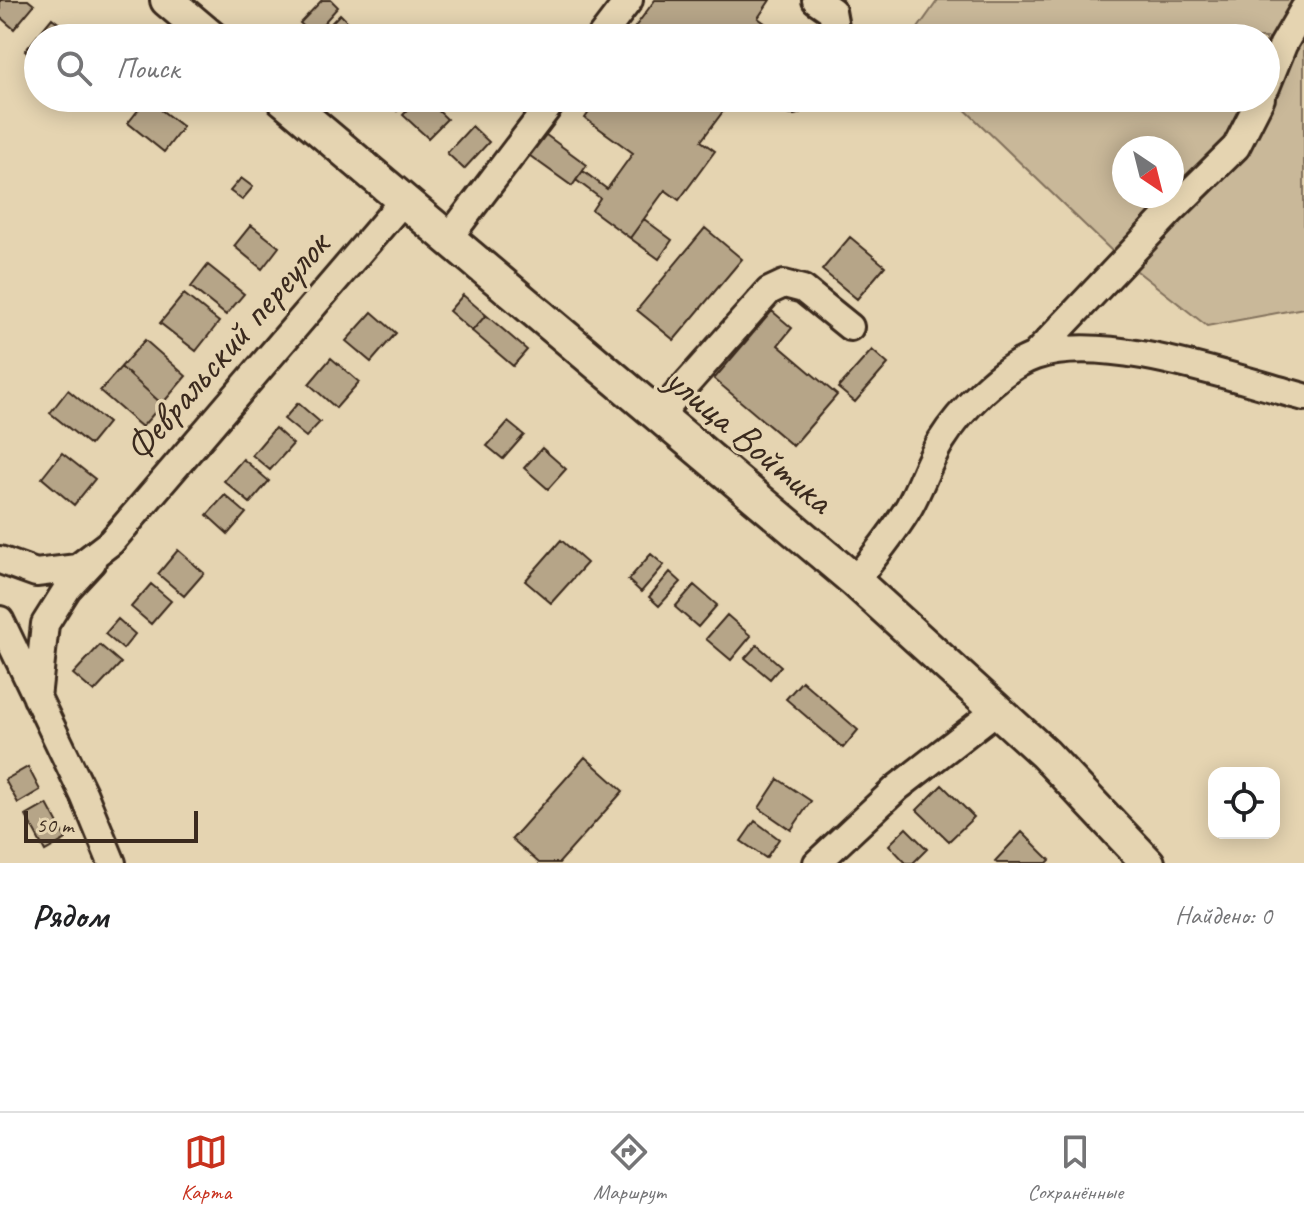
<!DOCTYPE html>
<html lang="ru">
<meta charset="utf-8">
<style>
:root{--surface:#fff;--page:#f6f6f6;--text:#202124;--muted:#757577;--line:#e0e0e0;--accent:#c8321e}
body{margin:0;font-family:Caveat,sans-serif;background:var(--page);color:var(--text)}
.controls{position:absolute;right:24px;bottom:24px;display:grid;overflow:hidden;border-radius:16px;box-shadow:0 4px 20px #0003}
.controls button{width:72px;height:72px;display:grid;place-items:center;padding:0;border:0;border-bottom:2px solid var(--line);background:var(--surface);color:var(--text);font:40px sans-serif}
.compass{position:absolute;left:1112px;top:136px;width:72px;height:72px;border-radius:50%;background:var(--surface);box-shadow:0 4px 20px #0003;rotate:145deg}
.scale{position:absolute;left:24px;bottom:20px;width:174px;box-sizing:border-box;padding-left:8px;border:4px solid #3b2a1e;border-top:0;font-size:22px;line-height:28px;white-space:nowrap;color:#3b2a1e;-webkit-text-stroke:6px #e5d4b1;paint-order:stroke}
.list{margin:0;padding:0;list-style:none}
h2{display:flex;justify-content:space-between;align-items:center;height:104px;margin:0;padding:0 32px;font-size:34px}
h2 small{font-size:26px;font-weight:400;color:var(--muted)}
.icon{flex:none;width:44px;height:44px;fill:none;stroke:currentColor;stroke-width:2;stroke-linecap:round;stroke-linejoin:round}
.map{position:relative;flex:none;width:1304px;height:863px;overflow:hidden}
.search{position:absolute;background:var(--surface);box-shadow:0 4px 20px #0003;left:24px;right:24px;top:24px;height:88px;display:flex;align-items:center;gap:20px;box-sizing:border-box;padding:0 28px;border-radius:44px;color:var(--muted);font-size:30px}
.sheet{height:248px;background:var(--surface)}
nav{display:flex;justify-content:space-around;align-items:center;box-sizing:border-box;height:112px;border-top:2px solid var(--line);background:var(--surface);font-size:22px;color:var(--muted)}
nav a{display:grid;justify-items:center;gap:4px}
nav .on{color:var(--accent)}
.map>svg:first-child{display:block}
</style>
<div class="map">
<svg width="1304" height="863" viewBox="0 0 1304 863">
<rect width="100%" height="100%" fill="#e5d4b1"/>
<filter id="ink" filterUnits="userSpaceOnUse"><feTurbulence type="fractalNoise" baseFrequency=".0125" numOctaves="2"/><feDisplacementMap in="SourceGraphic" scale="16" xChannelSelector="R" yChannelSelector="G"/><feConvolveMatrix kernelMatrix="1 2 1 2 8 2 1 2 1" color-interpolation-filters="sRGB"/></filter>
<g filter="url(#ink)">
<path fill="#c9b899" stroke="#82715c" stroke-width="2" fill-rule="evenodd" d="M938,0H1304V308L1207,326L1114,253L953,98H1266V38H911ZM1124,148H1172V196H1124Z"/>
<path fill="#b6a588" stroke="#3b2a1e" stroke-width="2" d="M0,0H28L34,5L14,29L0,17Z
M322,0H331L338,7L313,35L300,23Z
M655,0H770L758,18L785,38H627Z
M340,14L350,24L337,38H320L318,37Z
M52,18L70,32L65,38H38V62L25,51Z
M386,98H410L397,111Z
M419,98H425L447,119L428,138L403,115Z
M599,98H733L701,141L715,151L679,200L665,190L630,238L592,210L600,198L576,180L583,171L607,189L633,153L585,118Z
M147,99L183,127L164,152L128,123Z
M472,126L489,142L464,169L447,153Z
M542,132L587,165L572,186L526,153Z
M241,178L253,187L242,200L230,191Z
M644,219L672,240L659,259L630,238Z
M251,225L279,247L262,269L234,246Z
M705,228L742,259L674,340L637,310Z
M850,237L885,266L857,299L822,270Z
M208,265L244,294L226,315L191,287Z
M184,294L219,322L196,351L160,323Z
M463,295L486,315L472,331L449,311Z
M772,311L792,328L778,345L837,395L793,446L714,379Z
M372,312L396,333L371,362L346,341Z
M486,315L527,350L513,366L472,331Z
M145,340L186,376L162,404L121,367Z
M872,350L888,364L855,402L838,388Z
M331,358L359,382L336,408L309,384Z
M121,367L162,404L142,427L100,391Z
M68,390L108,423L90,445L50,413Z
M298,403L320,422L306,437L284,419Z
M508,422L524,435L503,459L487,446Z
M275,428L293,444L270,470L252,455Z
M542,448L566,469L548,489L524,468Z
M62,453L95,479L74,505L42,478Z
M243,459L269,481L250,503L224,481Z
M225,495L246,513L228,534L207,515Z
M561,540L587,563L551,603L525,581Z
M178,550L204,573L184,596L158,574Z
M651,554L664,565L641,592L628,580Z
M670,572L681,582L659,606L649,597Z
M151,584L171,601L151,624L131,607Z
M694,585L717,605L698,627L675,607Z
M727,615L751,636L731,660L706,639Z
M118,619L135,634L123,649L105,634Z
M100,645L121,663L94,692L73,674Z
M757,645L781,666L770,679L745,658Z
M802,681L858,730L843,748L786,699Z
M585,757L623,791L559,863H539L512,839Z
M28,767L40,790L18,803L5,780Z
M778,779L811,801L791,830L759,808Z
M942,785L974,817L949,841L917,810Z
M47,804L66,839L45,851L26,816Z
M755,821L779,839L766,858L741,841Z
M906,828L927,849L913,863H906L889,845Z
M1022,832L1050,860L1047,863H997L995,861Z"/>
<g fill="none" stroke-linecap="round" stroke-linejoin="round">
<defs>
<path id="minor" d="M816,0L832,11L837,38
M600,38L629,0
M1266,87L1283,45L1304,9
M792,100L793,98
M447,240L555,98
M1034,356L1170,212L1236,147L1261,98
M658,416L769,291L784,284L803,289L850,327
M0,560L36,573L77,568L111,542L402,202
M855,581C873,557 894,533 909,507C921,486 928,462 941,441C959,412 1002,367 1035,356C1106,332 1232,378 1304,397
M0,620L84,795L112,863
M37,698L45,624L67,589L92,562
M817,863L898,787L997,710"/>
<path id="major" d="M167,0L212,38
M282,98L855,581L1045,754L1148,863"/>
</defs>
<use href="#minor" stroke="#3b2a1e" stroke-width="32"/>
<use href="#major" stroke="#3b2a1e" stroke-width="38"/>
<use href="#minor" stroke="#e5d4b1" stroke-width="26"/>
<use href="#major" stroke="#e5d4b1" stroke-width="32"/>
</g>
</g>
<g text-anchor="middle" stroke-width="7" stroke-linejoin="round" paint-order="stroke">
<g font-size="40" fill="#3b2a1e" stroke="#e5d4b1">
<text transform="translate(226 346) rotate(-49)" y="14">Февральский переулок</text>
<text transform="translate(750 439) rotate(40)" y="14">улица Войтика</text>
</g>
</g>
</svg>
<div class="controls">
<button><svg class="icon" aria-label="locate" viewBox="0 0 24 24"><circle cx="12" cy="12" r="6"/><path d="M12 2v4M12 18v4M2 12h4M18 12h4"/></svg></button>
</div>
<svg class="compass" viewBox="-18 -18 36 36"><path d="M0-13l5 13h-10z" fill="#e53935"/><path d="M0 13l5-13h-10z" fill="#757577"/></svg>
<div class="scale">50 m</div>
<div class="search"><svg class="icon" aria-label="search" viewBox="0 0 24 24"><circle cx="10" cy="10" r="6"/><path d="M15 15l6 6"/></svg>Поиск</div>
</div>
<section class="sheet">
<h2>Рядом<small>Найдено: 0</small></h2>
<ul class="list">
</ul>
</section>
<nav>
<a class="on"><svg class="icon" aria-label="map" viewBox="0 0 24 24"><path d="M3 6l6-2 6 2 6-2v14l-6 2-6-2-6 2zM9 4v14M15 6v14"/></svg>Карта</a>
<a><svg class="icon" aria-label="directions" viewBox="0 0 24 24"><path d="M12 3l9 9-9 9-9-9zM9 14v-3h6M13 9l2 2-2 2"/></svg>Маршрут</a>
<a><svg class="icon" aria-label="saved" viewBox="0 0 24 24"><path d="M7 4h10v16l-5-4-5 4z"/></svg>Сохранённые</a>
</nav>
